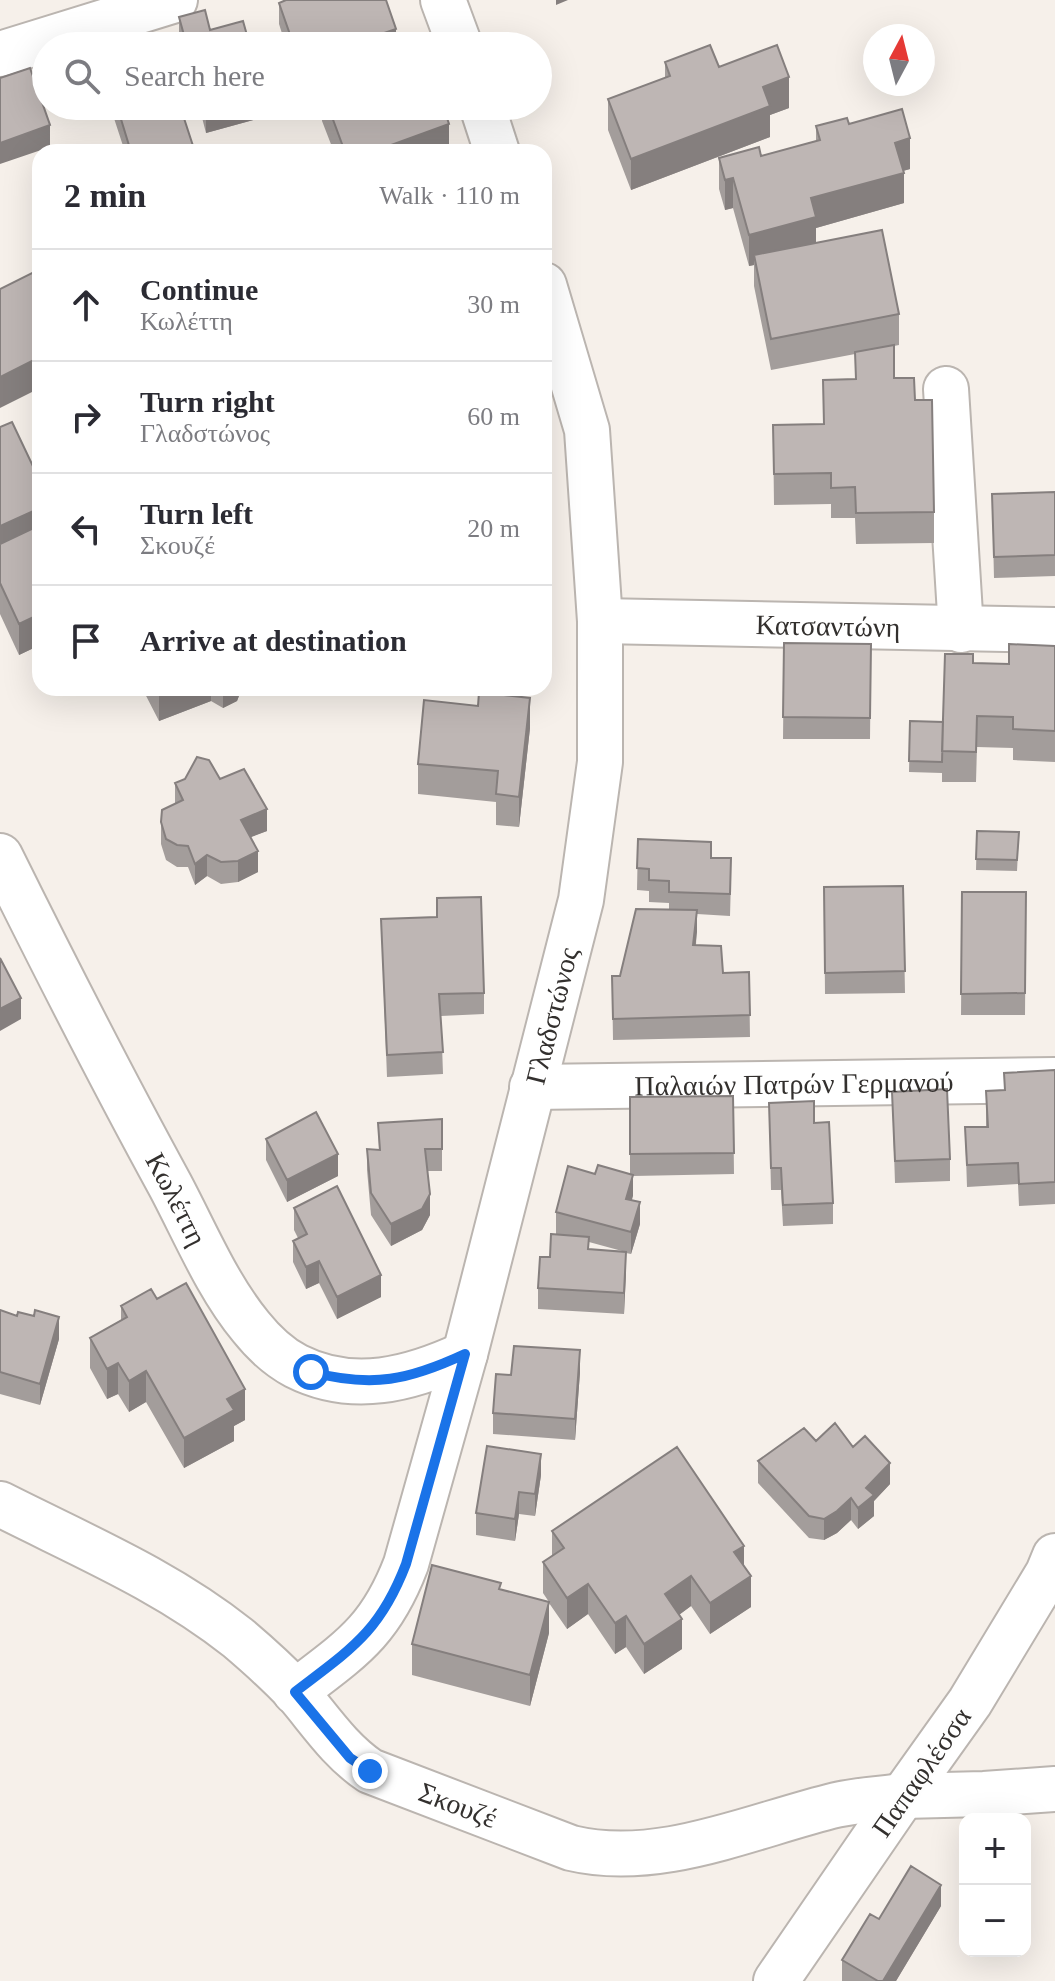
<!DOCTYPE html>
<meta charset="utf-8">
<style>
:root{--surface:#fff;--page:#f2f2f3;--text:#2b2b33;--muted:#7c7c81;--line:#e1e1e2}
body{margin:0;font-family:Georgia,serif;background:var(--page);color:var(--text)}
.controls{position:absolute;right:24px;bottom:24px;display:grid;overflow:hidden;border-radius:16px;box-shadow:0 8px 32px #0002}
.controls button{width:72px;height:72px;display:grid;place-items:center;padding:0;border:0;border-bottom:2px solid var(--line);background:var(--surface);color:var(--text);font:40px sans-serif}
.compass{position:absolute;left:863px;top:24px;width:72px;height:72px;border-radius:50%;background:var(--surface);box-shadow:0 8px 32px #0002;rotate:7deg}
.stop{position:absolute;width:24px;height:24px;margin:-18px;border:6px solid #1a73e8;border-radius:50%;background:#fff}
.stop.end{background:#1a73e8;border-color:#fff;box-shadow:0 2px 8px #0008}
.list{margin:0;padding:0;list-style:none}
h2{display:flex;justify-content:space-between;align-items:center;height:104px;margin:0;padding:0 32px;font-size:34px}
h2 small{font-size:26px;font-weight:400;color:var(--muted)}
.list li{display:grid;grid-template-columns:52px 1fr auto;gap:24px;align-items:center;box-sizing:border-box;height:112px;padding:0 32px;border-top:2px solid var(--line)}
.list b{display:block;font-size:30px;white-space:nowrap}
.list p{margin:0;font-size:26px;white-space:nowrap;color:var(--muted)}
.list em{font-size:26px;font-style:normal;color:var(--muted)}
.icon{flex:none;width:44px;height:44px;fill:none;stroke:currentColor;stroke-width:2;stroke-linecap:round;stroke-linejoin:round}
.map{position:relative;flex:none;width:1055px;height:1981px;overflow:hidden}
.search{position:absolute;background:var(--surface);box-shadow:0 8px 32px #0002;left:32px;top:32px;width:520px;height:88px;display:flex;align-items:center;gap:20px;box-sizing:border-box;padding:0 28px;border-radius:44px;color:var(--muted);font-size:30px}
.panel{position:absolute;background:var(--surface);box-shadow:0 8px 32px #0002;left:32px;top:144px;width:520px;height:552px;border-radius:24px}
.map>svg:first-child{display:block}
</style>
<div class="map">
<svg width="1055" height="1981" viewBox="0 0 1055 1981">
<rect width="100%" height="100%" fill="#f6f0ea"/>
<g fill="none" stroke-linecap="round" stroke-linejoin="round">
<defs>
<g id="minor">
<path d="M443,0L460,46"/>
<path d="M0,54L175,0"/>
<path d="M482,106L497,152"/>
<path d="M946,389L961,630"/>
<path id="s1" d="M600,621L1055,630"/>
<path id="s2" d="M0,856C55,967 111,1077 170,1185C195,1232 217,1286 251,1327C263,1342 279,1357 296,1366C353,1395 411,1379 465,1354"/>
<path id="s3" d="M532,1087L1055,1080"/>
<path id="s4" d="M295,1692C351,1649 380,1632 406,1564L465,1354L581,900L600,762V621L587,430L544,285"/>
<path d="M903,1796L970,1702L1048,1573L1055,1556"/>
<path d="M903,1796L984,1794L1055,1789"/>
</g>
<g id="tertiary">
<path id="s5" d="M0,1504C83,1546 165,1580 238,1638C258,1655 278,1673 296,1692C320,1720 339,1750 370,1771L571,1848C659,1869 750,1826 836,1805C858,1800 881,1799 903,1796"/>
<path d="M776,1981L903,1796"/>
</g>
</defs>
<use href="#minor" stroke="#bbb5b0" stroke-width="48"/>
<use href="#tertiary" stroke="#bbb5b0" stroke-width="48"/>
<use href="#minor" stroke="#fff" stroke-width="44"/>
<use href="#tertiary" stroke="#fff" stroke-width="44"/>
</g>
<path fill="#a39d9b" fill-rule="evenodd" d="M279,3L396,46H286L279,24Z
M179,17L250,46H181L179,39Z
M665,62L719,67L789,108L770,115V137L631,190L608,130V99L665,78Z
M110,106H180L195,152H125Z
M199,106H264V117L206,133Z
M322,106H443L449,152H334L322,121Z
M849,124L910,169L903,171L904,203L816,228V243L899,314V345L894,346V378L915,400L934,512V543L856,544L855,518H831V504L774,505L773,425L823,424V380L855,379V354L771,370L754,286V265L749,266L733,208L725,210L719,189V158L761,156L816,142V126Z
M0,427L40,481V645L19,655L0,614Z
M1055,492V576L994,578L992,494Z
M784,643L871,644L870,739H783Z
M1055,646V762L1013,760V748L977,747L976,782H942V773L909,772L910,721L943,722L973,663L1009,664Z
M142,688H242L237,701L223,708L211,701L159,721Z
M478,706L530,728L519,827L496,825V802L418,794V764Z
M220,779L267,831L250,837L258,872L238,882L221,884L207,876L195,885L188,867H177L166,860L161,844V822L175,804V783Z
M977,831L1019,832L1017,871L976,870Z
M638,839L711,858L731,880L730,916L697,914L696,946L723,973L749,972L750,1037L613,1040L612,976H620L669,910V903L649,902V891L637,890Z
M903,886L905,993L825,994L824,887Z
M962,892H1026L1025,1015H961Z
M381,919L484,993V1014L441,1016L443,1074L387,1077Z
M1055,1070V1204L1019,1206L1018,1184L967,1187L965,1127H986V1091L1004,1090V1073Z
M892,1092L950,1159V1181L895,1183Z
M733,1096L734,1174L633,1176L632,1200L640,1224L631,1254L626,1253L624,1314L538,1309V1288L560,1235L556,1234V1212L595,1174H630V1097ZM589,1242L622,1251L589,1249Z
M769,1103L814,1123L833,1203V1224L783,1226L781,1190H771Z
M442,1119V1171H427L430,1215L422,1230L391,1246L371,1215L367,1170V1149L379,1150L378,1123Z
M266,1139L338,1176L287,1202L266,1160Z
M294,1208L381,1297L337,1319L319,1283L306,1289L293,1262V1241L298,1238L294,1230Z
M157,1299L245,1420L234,1426V1441L184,1468L146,1402L129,1412L118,1394L107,1399L90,1368V1338L121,1320V1306Z
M0,1310L17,1316H34L59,1339L40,1405L0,1394Z
M580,1372L575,1440L493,1434V1413L511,1375Z
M816,1441L853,1447L890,1484L874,1501V1516L858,1529L851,1520L837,1533L824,1540L809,1538L758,1483V1461Z
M541,1475L535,1516L519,1514L515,1541L476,1535V1513Z
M552,1531L744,1566L751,1607L710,1634L691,1606L679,1615L682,1649L644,1674L626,1647L615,1654L588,1614L567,1629L549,1603V1633L530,1706L412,1675V1644L501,1590L549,1602L543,1593V1562L552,1556Z
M941,1906L896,1981H842V1960L879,1919Z"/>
<path fill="#857f7e" d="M556,0H568L556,5Z
M396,29V46H346Z
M789,77V108L770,115V137L631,190V159L763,87Z
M225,106H264V117L206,133V111Z
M449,124V152H372Z
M50,125V147L0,164V143Z
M910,138V169L895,173V143Z
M904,173V203L816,228V248L754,255V265L749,266V235L811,198Z
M733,178V208L725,210V180Z
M40,357V388L0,408V377Z
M40,508V530L0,547V526Z
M40,614V645L19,655V624Z
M166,688H211V701L159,721V691Z
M223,688H242L237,701L223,708Z
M530,698V728L519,827V797Z
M267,809V831L241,841V820Z
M258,851V872L238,882V861Z
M207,855V876L195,885V864Z
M697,910V932L693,967V945Z
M21,998V1019L0,1031V1009Z
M338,1154V1176L287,1202V1180Z
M633,1175V1196L626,1220V1199Z
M430,1194V1215L422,1230L391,1246V1224Z
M640,1202V1224L631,1254V1232Z
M626,1252V1273L624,1314V1293Z
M319,1261V1283L306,1289V1267Z
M381,1275V1297L337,1319V1297Z
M59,1317V1339L40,1405V1384Z
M580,1350V1372L575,1440V1419Z
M118,1363V1394L107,1399V1369Z
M146,1371V1402L129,1412V1381Z
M245,1389V1420L234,1426V1441L184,1468V1438L227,1399Z
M541,1454V1475L535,1516V1494Z
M890,1463V1484L874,1501V1516L858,1529V1508L866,1488Z
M519,1492V1514L515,1541V1519Z
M851,1498V1520L837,1533L824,1540V1519Z
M744,1546V1577L734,1552Z
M691,1576V1606L665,1625V1594Z
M751,1576V1607L710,1634V1603Z
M588,1584V1614L567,1629V1598Z
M549,1602V1633L530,1706V1675Z
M626,1616V1647L615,1654V1623Z
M682,1619V1649L644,1674V1644Z
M941,1885V1906L896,1981H883Z"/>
<path fill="#beb6b4" stroke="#857f7e" stroke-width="2" d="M286,0H386L396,29L346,46H294L279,3Z
M205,10L210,30L243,21L250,46H187L179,17Z
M710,45L719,67L777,45L789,77L763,87L770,106L631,159L608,99L670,76L665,62Z
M30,68L50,125L0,143V78Z
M117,106H180L195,152H131Z
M205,106H225L206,111Z
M328,106H443L449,124L372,152H345Z
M902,109L910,138L895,143L904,173L811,198L816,217L749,235L733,178L725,180L719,158L759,147L761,156L820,140L816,126L847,118L849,124Z
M882,230L899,314L771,339L754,255Z
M40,269V357L0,377V289Z
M894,345V378H914L915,400H932L934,512L856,513L855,487L831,488V473L774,474L773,425L824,424L823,380L856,379L855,352Z
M12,422L40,481V508L0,526V427Z
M1055,492V555L994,557L992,494Z
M40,525V614L19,624L0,583V544Z
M784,643L871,644L870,718L783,717Z
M1009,644L1055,646V731L1013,729V717L977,716L976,752L942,751L945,654H973V663L1009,664Z
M479,692L530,698L519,797L496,794L498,771L418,764L424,700L478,706Z
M910,721L943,722L942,762L909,761Z
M197,757L209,760L220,779L244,769L267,809L241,820L258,851L238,861L221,862L207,855L195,864L188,846L177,845L166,839L161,822L162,810L183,800L175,783L185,779Z
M977,831L1019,832L1017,860L976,859Z
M638,839L711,842V858H731L730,894L669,892V881L649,880V869L637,868Z
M903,886L905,971L825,973L824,887Z
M962,892H1026L1025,993L961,994Z
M481,897L484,993L439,994L443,1052L387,1055L381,919L437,917V898Z
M636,909L697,910L693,945L721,946L723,973L749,972L750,1015L613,1019L612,976H620Z
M0,958L21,998L0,1009Z
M1055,1070V1182L1019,1184L1018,1163L967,1165L965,1127H988L986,1091L1005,1090L1004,1073Z
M947,1089L950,1159L895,1161L892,1092Z
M733,1096L734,1153L630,1154V1097Z
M814,1101V1123L829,1122L833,1203L783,1205L781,1168H771L769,1103Z
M316,1112L338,1154L287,1180L266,1139Z
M442,1119V1149H425L430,1194L422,1209L391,1224L371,1193L367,1149L380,1150L378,1123Z
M598,1165L633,1175L626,1199L640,1202L631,1232L556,1212L568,1166L595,1174Z
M337,1186L381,1275L337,1297L319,1261L306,1267L293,1241L307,1234L294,1208Z
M551,1234L589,1237L588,1249L626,1252L624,1293L538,1288L540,1257H550Z
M186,1283L245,1389L227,1399L234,1410L184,1438L146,1371L129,1381L118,1363L107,1369L90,1338L127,1317L121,1306L151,1289L157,1299Z
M0,1310L17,1316L18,1312L34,1316L35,1310L59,1317L40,1384L0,1372Z
M514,1346L580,1350L575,1419L493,1413L496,1374L511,1375Z
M835,1423L853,1447L865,1436L890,1463L866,1488L874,1495L858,1508L851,1498L837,1511L824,1519L809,1516L758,1461L804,1428L816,1441Z
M487,1446L541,1454L535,1494L519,1492L515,1519L476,1513Z
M677,1447L744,1546L734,1552L751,1576L710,1603L691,1576L665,1594L682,1619L644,1644L626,1616L615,1623L588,1584L567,1598L543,1562L564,1548L552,1531Z
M432,1565L501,1583L499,1589L549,1602L530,1675L412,1644Z
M911,1866L941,1885L883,1981H878L842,1960L870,1914L879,1919Z"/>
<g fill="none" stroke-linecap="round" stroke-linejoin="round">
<path stroke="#1a73e8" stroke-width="10" d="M311,1372C373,1388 409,1380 465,1354L406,1564C380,1632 351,1649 295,1692L350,1758L370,1771"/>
</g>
<g text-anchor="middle" stroke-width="6" stroke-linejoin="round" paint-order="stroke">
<g font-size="28" fill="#33302e" stroke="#fefefe">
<text dy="10" stroke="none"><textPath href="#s1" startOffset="228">Κατσαντώνη</textPath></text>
<text dy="10" stroke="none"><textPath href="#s4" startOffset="740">Γλαδστώνος</textPath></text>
<text dy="10" stroke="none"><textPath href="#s3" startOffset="262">Παλαιών Πατρών Γερμανού</textPath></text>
<text dy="10" stroke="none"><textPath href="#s2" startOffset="386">Κωλέττη</textPath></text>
<text transform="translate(921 1772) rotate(-55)" y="10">Παπαφλέσσα</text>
<text dy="10" stroke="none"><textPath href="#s5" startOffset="556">Σκουζέ</textPath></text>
</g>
</g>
</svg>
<div class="controls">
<button>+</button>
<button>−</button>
</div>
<svg class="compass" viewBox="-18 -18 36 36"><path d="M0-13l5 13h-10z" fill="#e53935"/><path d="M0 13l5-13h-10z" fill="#7c7c81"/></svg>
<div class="stop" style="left:311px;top:1372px"></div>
<div class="stop end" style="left:370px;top:1771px"></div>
<div class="search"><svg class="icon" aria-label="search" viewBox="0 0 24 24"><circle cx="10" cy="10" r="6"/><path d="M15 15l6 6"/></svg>Search here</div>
<section class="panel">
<h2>2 min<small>Walk · 110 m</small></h2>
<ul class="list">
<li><svg class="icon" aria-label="ahead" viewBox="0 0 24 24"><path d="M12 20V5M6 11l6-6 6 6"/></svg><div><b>Continue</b><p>Κωλέττη</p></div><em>30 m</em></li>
<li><svg class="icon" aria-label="right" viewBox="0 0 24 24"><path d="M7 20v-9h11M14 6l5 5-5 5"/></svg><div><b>Turn right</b><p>Γλαδστώνος</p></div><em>60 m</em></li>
<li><svg class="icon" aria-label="left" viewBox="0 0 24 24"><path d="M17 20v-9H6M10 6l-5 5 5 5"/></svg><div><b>Turn left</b><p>Σκουζέ</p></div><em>20 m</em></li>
<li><svg class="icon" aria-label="arrive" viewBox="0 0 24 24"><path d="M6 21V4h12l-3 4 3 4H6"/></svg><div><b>Arrive at destination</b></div></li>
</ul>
</section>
</div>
